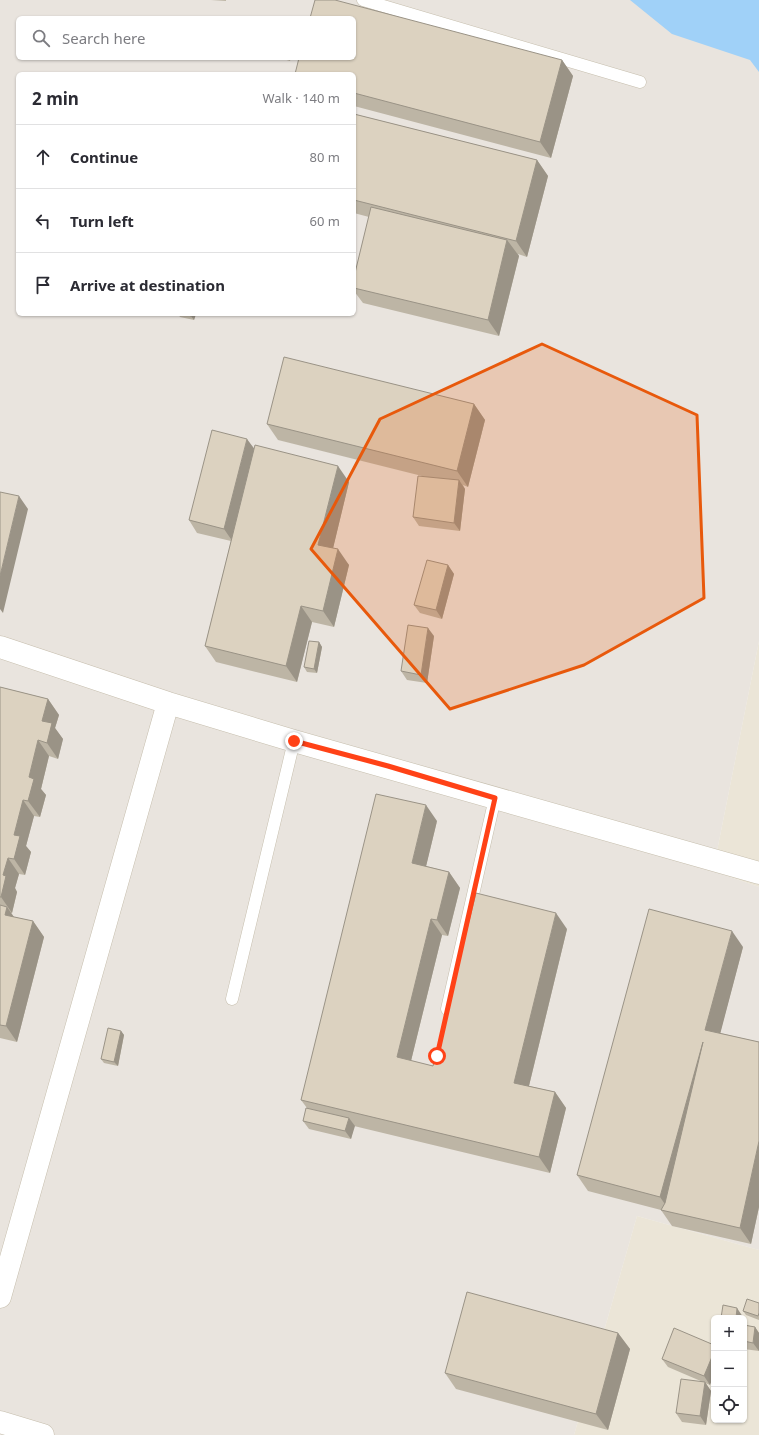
<!DOCTYPE html>
<meta charset="utf-8">
<style>
:root{--surface:#fff;--page:#f2f2f3;--text:#2b2b33;--muted:#7c7c81;--line:#e1e1e2}
body{margin:0;font-family:"Noto Sans",sans-serif;background:var(--page);color:var(--text)}
.controls{position:absolute;right:12px;bottom:12px;display:grid;overflow:hidden;border-radius:6px;box-shadow:0 1px 3px #0004}
.controls button{width:36px;height:36px;display:grid;place-items:center;padding:0;border:0;border-bottom:1px solid var(--line);background:var(--surface);color:var(--text);font:20px sans-serif}
.stop{position:absolute;width:12px;height:12px;margin:-9px;border:3px solid #ff4217;border-radius:50%;background:#fff}
.stop.end{background:#ff4217;border-color:#fff;box-shadow:0 1px 4px #0008}
.list{margin:0;padding:0;list-style:none}
h2{display:flex;justify-content:space-between;align-items:center;height:52px;margin:0;padding:0 16px;font-size:17px}
h2 small{font-size:13px;font-weight:400;color:var(--muted)}
.list li{display:grid;grid-template-columns:26px 1fr auto;gap:12px;align-items:center;box-sizing:border-box;height:64px;padding:0 16px;border-top:1px solid var(--line)}
.list b{display:block;font-size:15px;white-space:nowrap}
.list em{font-size:13px;font-style:normal;color:var(--muted)}
.icon{flex:none;width:22px;height:22px;fill:none;stroke:currentColor;stroke-width:2;stroke-linecap:round;stroke-linejoin:round}
.map{position:relative;flex:none;width:759px;height:1435px;overflow:hidden}
.search{position:absolute;background:var(--surface);box-shadow:0 1px 3px #0004;left:16px;top:16px;width:340px;height:44px;display:flex;align-items:center;gap:10px;box-sizing:border-box;padding:0 14px;border-radius:6px;color:var(--muted);font-size:15px}
.panel{position:absolute;background:var(--surface);box-shadow:0 1px 3px #0004;left:16px;top:72px;width:340px;height:244px;border-radius:6px}
.map>svg:first-child{display:block}
</style>
<div class="map">
<svg width="759" height="1435" viewBox="0 0 759 1435">
<rect width="100%" height="100%" fill="#f6f3e9"/>
<path fill="#ebe5d7" fill-rule="evenodd" d="M759,641V887L713,871Z
M637,1216L759,1250V1435H574ZM714,1318H744V1420H714Z"/>
<path fill="#e9e4de" fill-rule="evenodd" d="M0,0H759V641L713,871L759,887V1250L637,1216L574,1435H0ZM18,18H354V58H18ZM18,74H354V314H18Z"/>
<path fill="#a0d1f8" d="M630,0H759V72L750,60L672,34Z"/>
<g fill="none" stroke-linecap="round" stroke-linejoin="round">
<defs>
<path id="lane" d="M363,0L640,82
M232,999L294,741
M447,1009L495,798"/>
<path id="street" d="M0,647L168,703L294,741L759,873
M0,1297L168,703
M0,1422L43,1435"/>
</defs>
<use href="#lane" stroke="#c6bead" stroke-width="13"/>
<use href="#street" stroke="#c6bead" stroke-width="23"/>
<use href="#lane" stroke="#fff" stroke-width="12"/>
<use href="#street" stroke="#fff" stroke-width="22"/>
</g>
<path fill="#bdb5a5" d="M211,0H226V1Z
M280,58H291L290,61Z
M562,60L573,76L551,158L354,106V74Z
M354,114L537,160L548,176L527,257L518,254L519,256L499,336L363,303L354,291V277L369,217L354,213Z
M178,314H196L194,320L180,317Z
M474,404L485,420L468,487L463,485L465,489L460,531L419,526L413,517L426,477L278,440L267,424Z
M254,449L349,482L333,548L349,565L334,627L312,622L297,682L216,662L205,646L231,541L197,533L189,520Z
M448,565L454,574L442,619L420,613L414,605Z
M434,636L427,683L407,680L401,671Z
M319,642L322,647L317,673L307,672L304,667Z
M0,687L48,699L59,715L55,728L63,739L58,759L49,756L41,789L46,795L40,817L34,816L26,846L31,852L25,875L19,874L15,888L17,892L12,913H11L14,917L33,921L44,937L17,1042L0,1038Z
M437,821L426,866L449,872L460,888L448,936L442,935L411,1061L433,1066L567,929L529,1086L555,1092L566,1108L550,1173L354,1126L351,1139L309,1129L303,1121L307,1108L301,1100Z
M743,947L720,1033L759,1042V1207L751,1244L672,1226L661,1210L588,1191L577,1175Z
M121,1031L124,1035L118,1066L104,1063L101,1059Z
M759,1303V1320L746,1315L743,1311Z
M744,1325L755,1327L759,1333V1351L744,1349Z
M618,1333L630,1349L608,1430L456,1389L445,1373Z
M714,1345L710,1385L668,1367L662,1359Z
M705,1382L711,1391L706,1425L682,1422L676,1413Z"/>
<path fill="#9a9386" d="M562,60L573,76L551,158L540,142Z
M537,160L548,176L527,257L516,241Z
M507,240L519,256L499,336L488,320Z
M192,314H196L194,320L191,316Z
M474,404L485,420L468,487L457,471Z
M247,439L256,451L233,542L224,529Z
M338,466L349,482L330,561L318,545Z
M459,480L465,489L460,531L454,523Z
M19,496L28,509L3,613L0,609V576Z
M338,549L349,565L334,627L323,611Z
M448,565L454,574L442,619L436,610Z
M301,606L312,622L297,682L286,666Z
M428,628L434,636L427,683L421,675Z
M319,642L322,647L317,673L314,669Z
M48,699L59,715L55,728L63,739L58,759L47,743L42,721Z
M38,740L49,756L41,789L46,795L40,817L28,801L29,777Z
M23,800L34,816L26,846L31,852L25,875L14,859V835Z
M426,805L437,821L423,879L412,863Z
M8,858L19,874L15,888L17,892L12,913L1,897L3,875Z
M449,872L460,888L448,936L437,920Z
M7,907L18,923L5,915Z
M556,913L567,929L526,1098L514,1083Z
M431,919L442,935L408,1073L397,1057Z
M33,921L44,937L17,1042L6,1026Z
M732,931L743,947L717,1046L705,1030Z
M121,1031L124,1035L118,1066L114,1062Z
M703,1042L671,1213L660,1197Z
M555,1092L566,1108L550,1173L539,1157Z
M349,1118L355,1126L351,1139L345,1131Z
M759,1141V1207L751,1244L740,1228Z
M737,1308L743,1317V1318H736Z
M755,1327L759,1333V1351L753,1343Z
M618,1333L630,1349L608,1430L596,1414Z
M714,1352V1375L710,1385L704,1376Z
M705,1382L711,1391L706,1425L700,1416Z"/>
<path fill="#dcd2c0" stroke="#9a9386" d="M315,0H335L562,60L540,142L354,93V74H295L299,58H354V18H310Z
M354,114L537,160L516,241L354,200Z
M371,207L507,240L488,320L354,288V277Z
M185,314H192L191,316Z
M284,357L474,404L457,471L267,424Z
M212,430L247,439L224,529L189,520Z
M255,445L338,466L318,545L338,549L323,611L301,606L286,666L205,646Z
M418,476L459,480L454,523L413,517Z
M0,492L19,496L0,576Z
M427,560L448,565L436,610L414,605Z
M408,625L428,628L421,675L401,671Z
M309,641L319,642L314,669L304,667Z
M0,687L48,699L42,721L52,723L47,743L38,740L29,777L34,779L28,801L23,800L14,835L20,836L14,859L8,858L3,875L6,876L1,897H0Z
M376,794L426,805L412,863L449,872L437,920L431,919L397,1057L433,1066L476,893L556,913L514,1083L555,1092L539,1157L301,1100Z
M0,905L7,907L5,915L33,921L6,1026L0,1025Z
M649,909L732,931L705,1030L759,1042V1141L740,1228L661,1210L665,1203L703,1042L660,1197L577,1175Z
M108,1028L121,1031L114,1062L101,1059Z
M306,1108L349,1118L345,1131L303,1121Z
M467,1292L618,1333L596,1414L445,1373Z
M747,1299L759,1303V1313L758,1316L743,1311Z
M723,1305L737,1308L736,1318H721Z
M744,1325L755,1327L753,1343L744,1341Z
M674,1328L714,1345V1352L704,1376L662,1359Z
M681,1379L705,1382L700,1416L676,1413Z"/>
<g fill="none" stroke-linecap="round" stroke-linejoin="round">
<path stroke="#ff4217" stroke-width="5" d="M294,741L388,766L495,798L437,1056"/>
</g>
<path fill="#e8590c" fill-opacity="0.2" stroke="#e8590c" stroke-width="3" stroke-linejoin="round" d="M542,344L697,415L704,598L584,665L450,709L311,549L380,419Z"/>
</svg>
<div class="controls">
<button>+</button>
<button>−</button>
<button><svg class="icon" aria-label="locate" viewBox="0 0 24 24"><circle cx="12" cy="12" r="6"/><path d="M12 2v4M12 18v4M2 12h4M18 12h4"/></svg></button>
</div>
<div class="stop" style="left:437px;top:1056px"></div>
<div class="stop end" style="left:294px;top:741px"></div>
<div class="search"><svg class="icon" aria-label="search" viewBox="0 0 24 24"><circle cx="10" cy="10" r="6"/><path d="M15 15l6 6"/></svg>Search here</div>
<section class="panel">
<h2>2 min<small>Walk · 140 m</small></h2>
<ul class="list">
<li><svg class="icon" aria-label="ahead" viewBox="0 0 24 24"><path d="M12 20V5M6 11l6-6 6 6"/></svg><div><b>Continue</b></div><em>80 m</em></li>
<li><svg class="icon" aria-label="left" viewBox="0 0 24 24"><path d="M17 20v-9H6M10 6l-5 5 5 5"/></svg><div><b>Turn left</b></div><em>60 m</em></li>
<li><svg class="icon" aria-label="arrive" viewBox="0 0 24 24"><path d="M6 21V4h12l-3 4 3 4H6"/></svg><div><b>Arrive at destination</b></div></li>
</ul>
</section>
</div>
